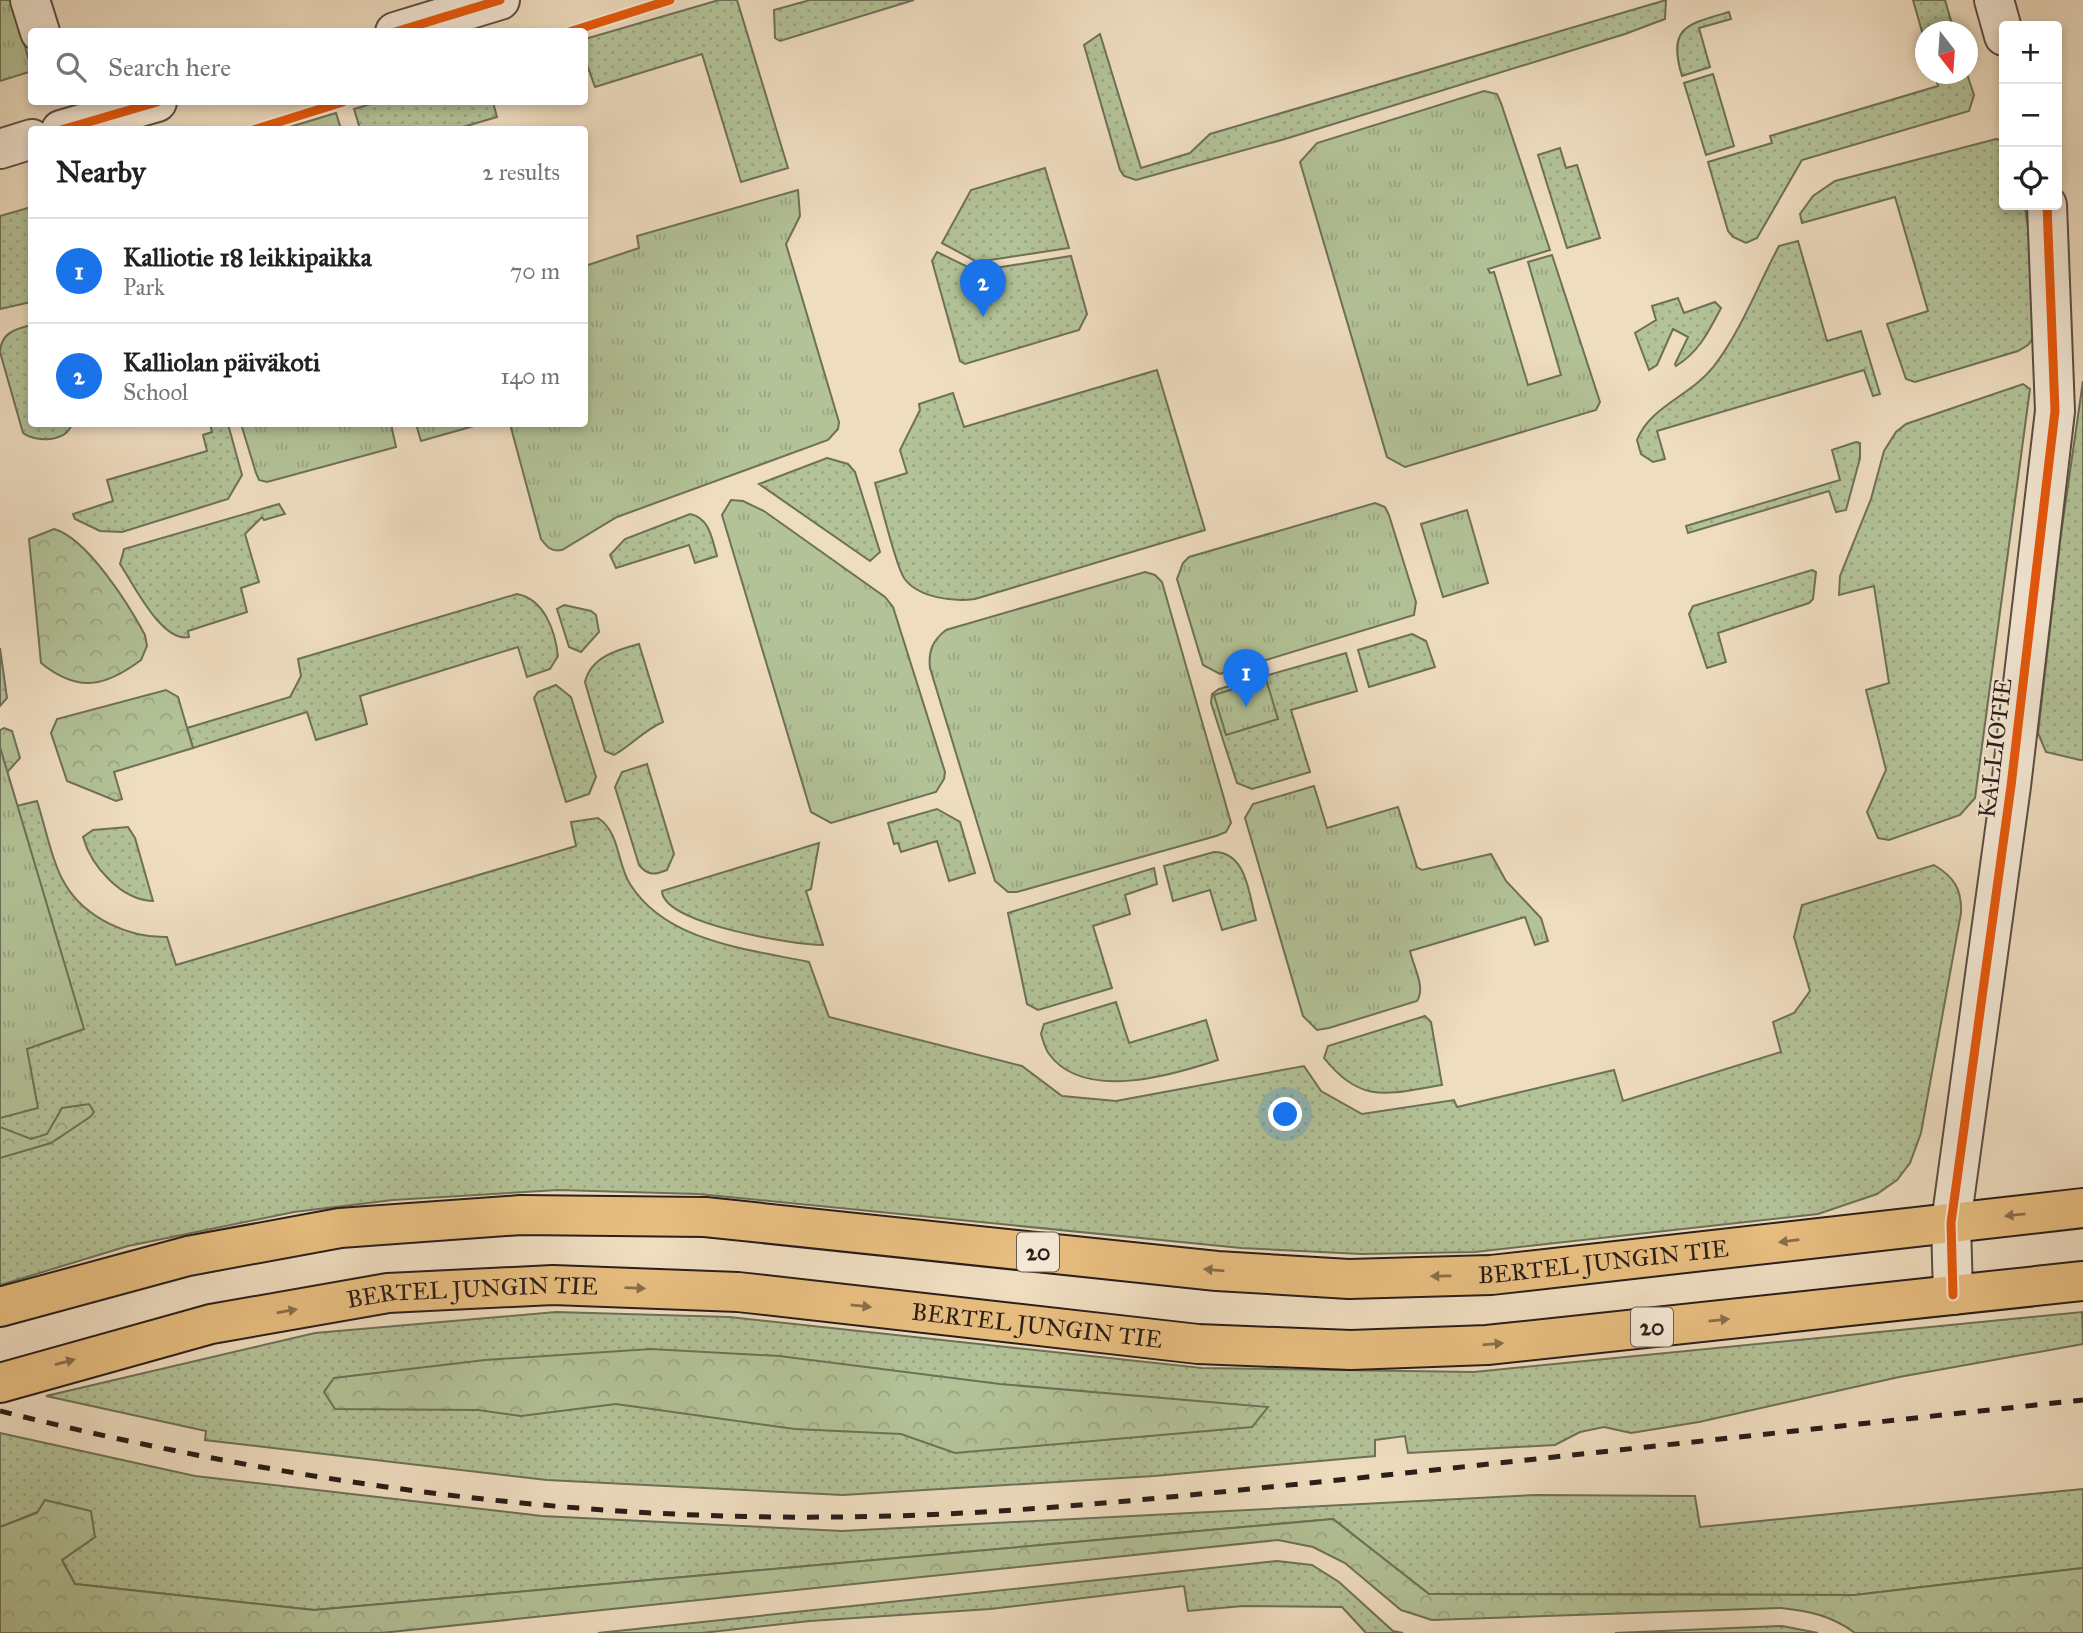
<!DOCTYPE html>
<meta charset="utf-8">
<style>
:root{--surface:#fff;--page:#f6f6f6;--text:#202124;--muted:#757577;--line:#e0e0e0;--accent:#1a73e8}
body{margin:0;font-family:"IM FELL Great Primer",serif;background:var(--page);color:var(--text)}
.controls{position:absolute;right:21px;top:21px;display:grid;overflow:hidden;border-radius:7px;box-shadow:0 4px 10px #0003}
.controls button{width:63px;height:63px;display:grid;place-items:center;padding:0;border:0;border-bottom:2px solid var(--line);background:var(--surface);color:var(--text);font:35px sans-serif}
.compass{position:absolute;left:1915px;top:21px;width:63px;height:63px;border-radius:50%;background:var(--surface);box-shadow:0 4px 10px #0003;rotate:163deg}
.you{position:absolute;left:1286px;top:1115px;width:24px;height:24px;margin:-18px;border:5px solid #fff;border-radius:50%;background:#1a73e8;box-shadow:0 0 0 10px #1a73e833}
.badge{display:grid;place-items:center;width:46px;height:46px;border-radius:50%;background:var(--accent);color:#fff;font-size:23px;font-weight:700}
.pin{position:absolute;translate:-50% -58px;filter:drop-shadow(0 2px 4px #0008)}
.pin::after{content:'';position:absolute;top:37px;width:24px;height:21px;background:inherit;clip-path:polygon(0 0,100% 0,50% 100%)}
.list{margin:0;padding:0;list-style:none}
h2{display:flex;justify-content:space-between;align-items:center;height:91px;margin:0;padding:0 28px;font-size:30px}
h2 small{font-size:23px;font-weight:400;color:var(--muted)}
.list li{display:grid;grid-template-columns:46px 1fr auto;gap:21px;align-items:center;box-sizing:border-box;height:105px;padding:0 28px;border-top:2px solid var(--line)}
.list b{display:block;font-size:26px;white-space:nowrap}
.list p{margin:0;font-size:23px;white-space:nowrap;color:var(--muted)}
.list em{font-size:23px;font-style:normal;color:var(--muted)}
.icon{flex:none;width:38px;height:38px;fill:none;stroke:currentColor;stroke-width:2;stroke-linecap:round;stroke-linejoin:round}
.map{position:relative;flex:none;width:2083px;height:1633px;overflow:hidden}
.search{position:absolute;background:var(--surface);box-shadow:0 4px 10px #0003;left:28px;top:28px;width:560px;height:77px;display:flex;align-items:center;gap:18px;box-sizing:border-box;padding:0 24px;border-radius:7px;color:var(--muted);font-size:26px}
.panel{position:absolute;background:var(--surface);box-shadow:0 4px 10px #0003;left:28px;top:126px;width:560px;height:301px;border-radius:7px}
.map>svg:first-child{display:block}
</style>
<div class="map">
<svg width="2083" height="1633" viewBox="0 0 2083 1633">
<defs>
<pattern id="grass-dots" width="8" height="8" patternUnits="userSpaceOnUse" patternTransform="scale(1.75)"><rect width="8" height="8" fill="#b3c297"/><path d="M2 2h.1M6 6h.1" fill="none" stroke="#9aa682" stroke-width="1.8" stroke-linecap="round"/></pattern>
<pattern id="forest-crowns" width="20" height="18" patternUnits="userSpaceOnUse" patternTransform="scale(1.75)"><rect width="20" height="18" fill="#b3c297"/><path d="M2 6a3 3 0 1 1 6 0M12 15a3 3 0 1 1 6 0" fill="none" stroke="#9aa682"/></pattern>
<pattern id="park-tufts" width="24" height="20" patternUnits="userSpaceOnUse" patternTransform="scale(1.75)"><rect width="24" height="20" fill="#b3c297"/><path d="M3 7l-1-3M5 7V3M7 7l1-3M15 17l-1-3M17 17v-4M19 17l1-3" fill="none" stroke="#9aa682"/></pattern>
</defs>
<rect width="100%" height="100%" fill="#efddc0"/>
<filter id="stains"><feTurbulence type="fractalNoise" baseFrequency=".00286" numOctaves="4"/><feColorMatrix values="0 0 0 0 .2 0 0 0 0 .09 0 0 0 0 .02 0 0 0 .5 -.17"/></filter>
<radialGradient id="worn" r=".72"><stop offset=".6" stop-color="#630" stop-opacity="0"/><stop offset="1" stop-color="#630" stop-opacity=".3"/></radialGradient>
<path fill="url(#grass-dots)" stroke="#6e7058" stroke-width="2" d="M719,0H737L788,168L741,182L702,54L595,87L585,59V39Z
M810,0H914L780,41L775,38L774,10Z
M1666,0L1665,19L1625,34L1285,139L1136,180L1124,176L1120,170L1084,45L1100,34L1141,168L1190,153L1210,134Z
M1913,0H1945L1954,31L1926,32L1925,42Z
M1729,12L1731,19L1699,28L1710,67L1682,76C1667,26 1688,24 1729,12Z
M1713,74L1734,146L1706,155L1684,83Z
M1935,74H1967L1974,95L1969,111L1802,160L1757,238L1746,243L1733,237L1728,231L1708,162L1772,143L1770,136L1938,86Z
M377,102H493L497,117L456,129H360L354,109Z
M1996,139L2004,141V205H2024L2025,207L2034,270L2037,333L2028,345L2018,351L1915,382L1906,379L1887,324L1928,311L1895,197L1802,223L1800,214L1813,196L1835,181Z
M1560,148L1566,168L1577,165L1600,238L1567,248L1538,155Z
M1045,168L1069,248L977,262L942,243L971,190Z
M31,207V302L0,309V216Z
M1798,241L1827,341L1861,331L1880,394L1873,396L1864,370L1657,431L1665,459L1653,462L1641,454L1637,440C1650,406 1691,396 1714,366C1741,331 1758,285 1779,246Z
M937,252L976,271L1071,256L1087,314L1079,330L965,364L960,361L932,261Z
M1678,298L1684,313L1715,302L1721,308C1709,331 1699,352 1676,366L1675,364L1688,337L1673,329L1657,365L1649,370L1635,333L1656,320L1652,306Z
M31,325L32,424H72C66,442 36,443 23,433L0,352C1,333 15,329 31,325Z
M1157,370L1205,530L975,599C954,602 918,598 904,578C895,564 881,503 875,483L907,473L900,450L920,410L919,404L953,393L964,427Z
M2083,381V760H2080L2046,752L2038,733L2061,534Z
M2023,384L2030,389L1975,798L1960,815L1889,840L1878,838L1867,812L1886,770L1866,690L1889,683L1874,586L1839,595L1840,576L1871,499L1884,451L1896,432L1906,424Z
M210,424H228L242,475L228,499L122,532L100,531L75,519L73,514L113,501L107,480L207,451L203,435L212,432Z
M1856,442L1860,443V458L1846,510L1836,512L1829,491L1688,533L1686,526L1840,480L1832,450Z
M827,458L848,464L855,472L880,552L870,561L759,484Z
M279,504L285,514L264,520L262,517L245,534L259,582L241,588L247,612L188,631L189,637C162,643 134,585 120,564L124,549Z
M690,514C710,518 712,539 717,556L695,563L689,545L616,568L610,555L625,539Z
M1812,570L1816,572L1813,599L1809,603L1718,633L1726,662L1707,668L1689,614L1693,606Z
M517,594C544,599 555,630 558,656L550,669L527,677L518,647L360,696L367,724L316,740L307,712L193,748L187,728L290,697L301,676L298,659Z
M564,605L591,611L596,615L599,632L581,652L569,647L557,609Z
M1412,634L1426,641L1435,667L1369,687L1358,650Z
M639,644L663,722C644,730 632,745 614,755L605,751L585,682C591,657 617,650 639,644Z
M0,648L7,698L0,706Z
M1346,653L1357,691L1291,710L1310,772L1252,789L1237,783L1211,703L1212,694L1219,689Z
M556,685L571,697L596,777L589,794L566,802L534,698L538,692Z
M647,764L674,854L667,870C655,875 648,876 639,865L615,787L622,772Z
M37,801C45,825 52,863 65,884C85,918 129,938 167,937L176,965L576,846L571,822L598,818C620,832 617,864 630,884C666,942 748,949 809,962L829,1017L1022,1066L1062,1096L1116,1101L1304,1066L1321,1091L1362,1114L1454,1100L1457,1107L1614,1070L1623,1101L1781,1052L1773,1022L1794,1013L1810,991L1794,937L1802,905L1934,865C1954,877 1962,889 1961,913L1921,1133L1910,1163L1897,1180L1877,1194L1818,1214L1475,1252L1361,1254L1241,1248L698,1194L558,1190L393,1200L294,1212L128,1246L0,1285V810Z
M937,809L960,822L975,873L949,881L937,841L901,852L898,843L894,844L888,823Z
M128,827L135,838L153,901C121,900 91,866 83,837L93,830Z
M819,843L811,889L806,891L823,945C795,945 663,924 662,891Z
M1214,852C1247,852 1249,895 1256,920L1222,930L1210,890L1173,901L1164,866Z
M1154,868L1157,884L1125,895L1130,914L1093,926L1112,988L1038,1010L1027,1004L1008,913Z
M1116,1002L1129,1043L1206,1020L1218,1060C1173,1075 1084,1102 1049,1054C1045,1049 1043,1040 1041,1034L1044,1024Z
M1425,1016L1431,1022L1442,1085C1390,1093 1362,1106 1324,1058L1328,1046Z
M556,1312L729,1317L1202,1368L1474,1372L2082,1312L2083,1344L1899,1377L1699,1422L1631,1433L1604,1427L1580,1432L1555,1445L1408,1453L1405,1436L1375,1440V1456L1154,1476L843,1495L547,1480L205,1440L206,1431L46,1396L315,1333Z
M0,1433L195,1476L542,1516L842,1531L1536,1495L1695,1496L1700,1527L2083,1489V1568L1855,1595L1429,1594L1333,1519L314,1610L75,1584L62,1560L95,1537L37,1512L0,1527Z
M1277,1561L1312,1565L1339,1582L1393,1631L1403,1633H1366L1342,1607L1243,1606L1188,1611L1184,1586L990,1609L810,1621L702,1633H598Z
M1782,1626L1818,1633H1615Z"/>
<path fill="url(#forest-crowns)" stroke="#6e7058" stroke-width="2" d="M54,529C87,538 129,605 145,635L147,646L141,660C105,687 78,693 41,663L29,539Z
M166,690L178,697L193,748L114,772L122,799L116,801L67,781L51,733L57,719Z
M4,728L12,731L20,758L0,780V730Z
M89,1104L94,1112L90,1117L51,1143L0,1158V1127L31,1139L47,1134L62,1108Z
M651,1349L779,1356L1000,1384L1268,1407L1252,1427L955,1453L901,1434L795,1429L616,1404L521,1416L478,1410L335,1409L324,1392L334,1378L485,1360Z
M45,1500L91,1511L95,1537L62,1560L75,1584L314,1610L1333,1519L1429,1594L1855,1595L2083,1568V1633H1855C1832,1616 1810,1611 1781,1608L1432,1620L1401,1610L1345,1563L1313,1547L1278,1540L381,1633H0V1527L37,1513Z"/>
<path fill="url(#park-tufts)" stroke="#6e7058" stroke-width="2" d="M0,0H12L31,68L29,72L0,81Z
M1484,91L1497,94L1501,103L1550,250L1488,269L1490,273L1494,272L1528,385L1561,375L1528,262L1552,255L1600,402L1596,410L1405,467L1387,457L1300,162L1317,143Z
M336,113L341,129H283Z
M798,190L800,216L786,244L839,422L838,429L828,440L617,517L562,550C551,552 547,547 541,539L510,424H584L585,266L639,248L637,236Z
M241,424H391L396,447L267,482L259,480L256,473Z
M416,424H481L421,441Z
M731,500L743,501L764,511L885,597L893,607L945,772L944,779L936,792L831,823L811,812L722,515Z
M1375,503L1385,507L1389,515L1416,602L1414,615L1220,674L1203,665L1177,579L1183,563L1189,557Z
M1467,510L1488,583L1443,597L1421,524Z
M1145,572L1155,575L1162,582L1231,823L1226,832L1216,836L1017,892H1008L995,881L930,668C928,651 933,640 946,630Z
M1266,679L1278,719L1226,735L1214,695Z
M0,747L84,1029L27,1049L38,1108L0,1118Z
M1314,786L1327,828L1398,807L1417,867L1422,870L1491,854L1506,881L1541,918L1548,941L1535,945L1525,917L1410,951C1413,966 1426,987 1417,1001L1329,1028L1317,1030L1303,1016L1245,818L1253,804Z"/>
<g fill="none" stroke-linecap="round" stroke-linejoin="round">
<defs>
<path id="minor" d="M30,0L40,32
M1994,0L2004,36
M395,32L500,0
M61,130L157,102
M0,149L32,139
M1953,1295L1951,1223L2011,786L2055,411L2047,205"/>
<g id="highway">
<path id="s1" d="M0,1307L188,1256L340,1228L521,1215L705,1217L1217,1271L1349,1279L1491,1275L2083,1208"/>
<path id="s2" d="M0,1383L211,1324L388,1293L553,1285L738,1292L1198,1344L1351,1350L1487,1345L2083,1281"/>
</g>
</defs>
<use href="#minor" stroke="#5a4e43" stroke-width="42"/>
<use href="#highway" stroke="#291e19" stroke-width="42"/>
<use href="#minor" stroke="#f5e9d6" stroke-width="38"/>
<use href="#highway" stroke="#e8be80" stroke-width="38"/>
<path stroke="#291e19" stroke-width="5" stroke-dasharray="12 12" stroke-linecap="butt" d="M0,1411C271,1479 554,1520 834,1517C1007,1516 1178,1496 1349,1479C1594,1453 1838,1426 2083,1400"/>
<defs>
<path id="cycleway" d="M395,32L500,0
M569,32L670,0
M61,130L157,102
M253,130L343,102
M1953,1295L1951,1223L2011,786L2055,411L2047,205"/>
</defs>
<use href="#cycleway" stroke="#f5e9d6" stroke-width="13"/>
<use href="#cycleway" stroke="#e8590c" stroke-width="9"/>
</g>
<defs><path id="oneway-solid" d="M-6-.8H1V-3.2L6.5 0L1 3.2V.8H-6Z" transform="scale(1.75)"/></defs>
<g fill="#886e4c">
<use href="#oneway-solid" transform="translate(2015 1215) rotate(174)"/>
<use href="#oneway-solid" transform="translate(1789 1241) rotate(173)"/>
<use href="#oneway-solid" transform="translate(1214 1270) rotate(-175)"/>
<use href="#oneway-solid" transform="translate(1441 1276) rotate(179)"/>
<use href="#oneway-solid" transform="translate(635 1288) rotate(2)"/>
<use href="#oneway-solid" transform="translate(861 1306) rotate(6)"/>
<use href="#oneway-solid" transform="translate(287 1311) rotate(-10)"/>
<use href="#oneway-solid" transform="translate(1719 1320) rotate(-6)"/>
<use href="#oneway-solid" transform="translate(1493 1344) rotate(-5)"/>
<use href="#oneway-solid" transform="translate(65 1362) rotate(-15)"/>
</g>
<g text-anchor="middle" stroke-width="5" stroke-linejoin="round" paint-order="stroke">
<g fill="#f5e9d6" stroke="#665b52" stroke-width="2">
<rect x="1017" y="1232.5" width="42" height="39" rx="5"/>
<rect x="1631" y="1307.5" width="42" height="39" rx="5"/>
</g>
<g font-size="23" font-weight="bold" fill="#291e19">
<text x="1038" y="1260">20</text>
<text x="1652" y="1335">20</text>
</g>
<g font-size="24" fill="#291e19" stroke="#f5e9d6">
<text transform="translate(1995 748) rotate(-83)" y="8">KALLIOTIE</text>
<text dy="8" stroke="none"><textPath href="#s1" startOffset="1617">BERTEL JUNGIN TIE</textPath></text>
<text dy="8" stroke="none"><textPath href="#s2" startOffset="483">BERTEL JUNGIN TIE</textPath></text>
<text dy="8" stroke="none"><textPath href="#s2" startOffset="1050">BERTEL JUNGIN TIE</textPath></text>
</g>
</g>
<rect width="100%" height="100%" filter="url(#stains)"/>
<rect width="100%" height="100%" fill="url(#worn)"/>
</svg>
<div class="controls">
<button>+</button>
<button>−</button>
<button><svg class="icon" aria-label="locate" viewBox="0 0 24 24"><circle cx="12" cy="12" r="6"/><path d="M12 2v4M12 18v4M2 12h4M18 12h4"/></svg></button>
</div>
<svg class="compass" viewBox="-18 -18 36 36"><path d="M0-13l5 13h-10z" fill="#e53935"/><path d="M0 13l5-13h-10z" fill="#757577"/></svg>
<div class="you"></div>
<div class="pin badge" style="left:1246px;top:707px">1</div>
<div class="pin badge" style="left:983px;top:317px">2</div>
<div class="search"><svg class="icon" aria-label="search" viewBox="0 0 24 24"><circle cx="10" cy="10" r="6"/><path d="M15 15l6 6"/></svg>Search here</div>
<section class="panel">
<h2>Nearby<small>2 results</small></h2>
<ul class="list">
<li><span class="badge">1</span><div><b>Kalliotie 18 leikkipaikka</b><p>Park</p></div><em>70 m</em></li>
<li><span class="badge">2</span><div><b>Kalliolan päiväkoti</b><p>School</p></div><em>140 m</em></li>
</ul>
</section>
</div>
